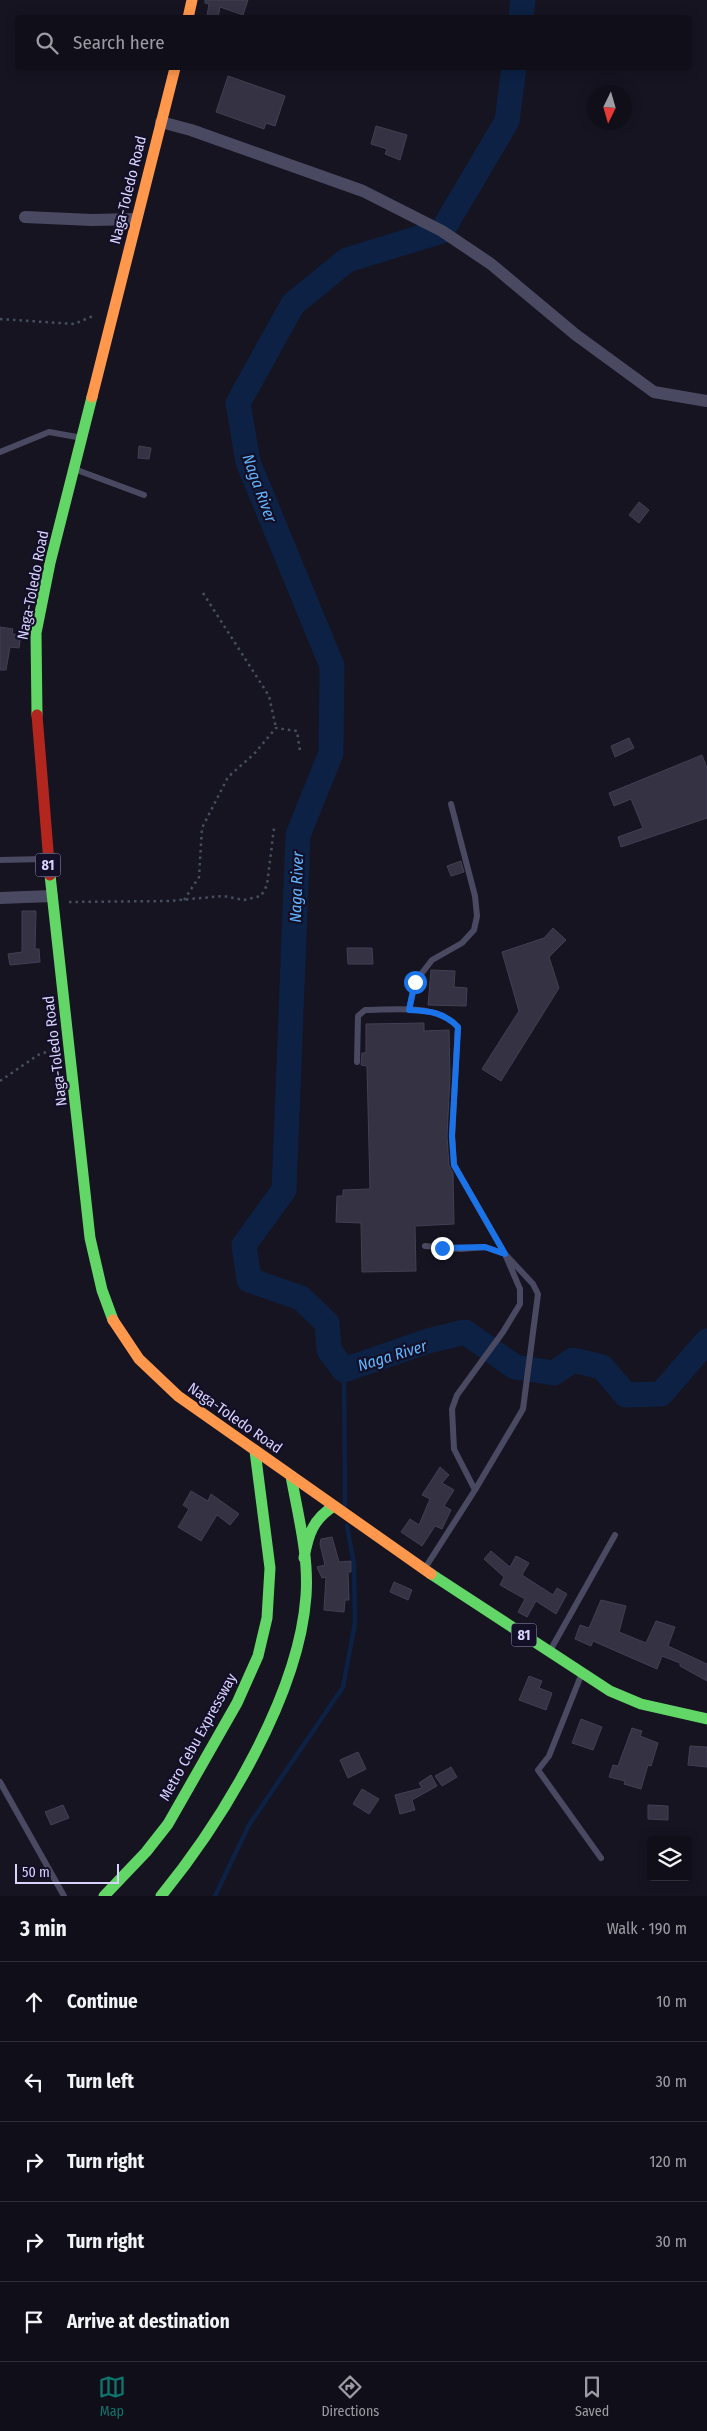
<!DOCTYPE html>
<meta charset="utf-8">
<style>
:root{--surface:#100f19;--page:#1e1d26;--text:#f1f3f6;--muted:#9c9ca2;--line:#302f38;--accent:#0f766e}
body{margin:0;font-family:"Fira Sans Condensed",sans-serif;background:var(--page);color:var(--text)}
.controls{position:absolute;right:15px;bottom:15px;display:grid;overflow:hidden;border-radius:5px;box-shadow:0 2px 12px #0003}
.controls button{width:45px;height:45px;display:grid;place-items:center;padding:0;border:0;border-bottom:1px solid var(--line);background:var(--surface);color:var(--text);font:25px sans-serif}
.compass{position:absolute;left:587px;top:85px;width:45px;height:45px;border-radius:50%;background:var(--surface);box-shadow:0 2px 12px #0003;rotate:185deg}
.scale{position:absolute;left:15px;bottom:12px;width:104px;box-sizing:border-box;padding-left:5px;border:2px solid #d9d4ff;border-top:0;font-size:14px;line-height:18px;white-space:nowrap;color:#d9d4ff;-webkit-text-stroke:4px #130f26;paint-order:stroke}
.stop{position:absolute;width:15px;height:15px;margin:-11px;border:4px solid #1a73e8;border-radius:50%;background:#fff}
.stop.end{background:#1a73e8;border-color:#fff;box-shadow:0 1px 5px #0008}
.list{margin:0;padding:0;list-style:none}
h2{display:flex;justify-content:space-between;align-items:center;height:65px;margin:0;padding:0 20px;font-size:21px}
h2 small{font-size:16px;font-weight:400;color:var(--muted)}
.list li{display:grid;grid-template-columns:32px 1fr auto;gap:15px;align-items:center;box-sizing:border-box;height:80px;padding:0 20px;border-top:1px solid var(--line)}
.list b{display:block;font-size:19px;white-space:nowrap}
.list em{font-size:16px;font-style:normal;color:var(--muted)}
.icon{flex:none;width:28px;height:28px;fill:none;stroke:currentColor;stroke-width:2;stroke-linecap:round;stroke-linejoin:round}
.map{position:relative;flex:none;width:707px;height:1896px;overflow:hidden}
.search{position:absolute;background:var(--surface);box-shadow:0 2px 12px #0003;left:15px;right:15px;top:15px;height:55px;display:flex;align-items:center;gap:12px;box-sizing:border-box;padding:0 18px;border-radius:5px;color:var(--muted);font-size:19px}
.sheet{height:465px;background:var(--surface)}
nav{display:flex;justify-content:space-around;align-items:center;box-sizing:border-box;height:70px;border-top:1px solid var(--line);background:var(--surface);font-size:14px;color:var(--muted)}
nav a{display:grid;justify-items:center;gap:2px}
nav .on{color:var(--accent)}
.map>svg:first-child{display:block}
</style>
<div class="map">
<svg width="707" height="1896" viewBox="0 0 707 1896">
<rect width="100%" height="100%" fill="#161421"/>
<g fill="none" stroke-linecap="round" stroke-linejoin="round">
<path stroke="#0d2144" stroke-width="4.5" d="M344,1370L345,1506
M215,1896L249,1825L343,1687L355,1623L354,1564L347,1526"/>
<path stroke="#0d2144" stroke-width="25" d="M521,18L523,0
M514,68L507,121L442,231L347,260L293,304L238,403L248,462L332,666L331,753L298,835L284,1190L244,1245L249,1280L301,1298L327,1323L329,1350L344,1370L428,1341L465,1332L515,1367L554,1373L573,1360L602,1367L626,1395L661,1394L707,1341"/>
</g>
<path fill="#343243" stroke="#433f54" d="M205,0H248L243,15L220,7L218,18L207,16L209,4L205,3Z
M228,76L285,96L275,126L266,123L264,129L216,112Z
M376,126L407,135L400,160L385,154L387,149L371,144Z
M139,446L151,448L149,459L138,458Z
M639,502L649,510L639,523L629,515Z
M0,627L13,629L12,634L21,635L19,648L10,647L6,670H0Z
M629,738L634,748L615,757L611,746Z
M702,755L707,768V818L621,847L618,837L643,828L631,799L614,806L609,793Z
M461,861L464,872L451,876L447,866Z
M22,911H36L35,949H39L40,962L10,965L8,954L22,952Z
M553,928L566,940L549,957L559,988L501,1081L482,1069L519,1011L502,952L544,938Z
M347,948H372L373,964H348Z
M431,970L455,971L454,987L467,988L466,1006L428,1005Z
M424,1023V1031L449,1030L450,1077L447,1136L449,1165L453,1173L454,1224L415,1226L416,1271L362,1272L361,1223L336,1222L337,1196H343V1190L370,1189L367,1066L361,1065L362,1053H366V1024Z
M440,1467L449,1475L442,1483L454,1490L444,1506L451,1510L442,1529L435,1526L422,1546L401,1532L410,1519L419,1525L430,1499L422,1495Z
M191,1491L208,1501L211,1494L239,1514L230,1525L217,1515L201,1541L178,1527L189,1509L183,1505Z
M332,1537L339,1562L351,1561V1572H348L349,1600H345L344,1612L324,1610L326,1577L322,1578L317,1567L325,1565L320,1544L321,1539Z
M491,1551L510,1567L516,1556L529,1563L522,1575L553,1595L557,1588L567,1594L556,1614L536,1601L527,1617L518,1612L525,1599L500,1585L504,1577L484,1559Z
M394,1582L412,1590L408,1600L390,1592Z
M601,1600L626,1606L619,1632L646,1643L656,1621L675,1627L668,1646L707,1664V1681L680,1666V1663L662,1656L657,1669L593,1641L591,1646L575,1639L580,1625L589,1628Z
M529,1676L542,1681L539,1688L552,1693L546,1710L519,1700Z
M581,1719L602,1727L593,1750L572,1743Z
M632,1728L642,1731L640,1736L658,1743L651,1766L648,1765L641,1789L624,1784L625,1781L609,1777L613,1765L618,1766Z
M690,1746L707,1747V1767L688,1765Z
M358,1752L366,1769L348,1778L340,1760Z
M451,1767L457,1777L442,1786L435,1776Z
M431,1775L437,1786L412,1800L415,1810L400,1814L395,1795L422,1788L419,1783Z
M362,1789L379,1799L369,1814L353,1804Z
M63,1805L69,1818L51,1825L45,1812Z
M648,1805L668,1806V1820L648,1819Z"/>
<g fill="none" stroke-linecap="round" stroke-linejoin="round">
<path stroke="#44505f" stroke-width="2.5" stroke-dasharray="2.5 4" stroke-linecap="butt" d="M0,319L74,324L93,316
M203,593L269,696L276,728
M184,900L199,877L202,828L228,777L254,754L276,728L297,731L300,751
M69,902L169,901L223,896L244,900L261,896L267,885L274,828
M0,1081L38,1055L52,1050"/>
<path stroke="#4a4962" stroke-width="6" d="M0,452L49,432L77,437
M77,470L144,495
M0,860L44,859
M409,1010L415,982L432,960L462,943L474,930L477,916L475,896L451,804
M357,1062L358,1016L365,1010C395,1010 436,1003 458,1027L452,1136L454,1165L505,1254L533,1284L538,1294L523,1409L475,1490L427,1565
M425,1246L461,1249L485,1247L505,1254L520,1289V1304L503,1332L457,1395L452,1409L454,1449L475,1490
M551,1649L615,1535
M580,1678L549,1756L538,1770L601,1858
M0,1782L64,1896"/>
<path stroke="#4a4962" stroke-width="12" d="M161,122L191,130L363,191L442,231L491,264L576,335L654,392L707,401
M25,217L92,220L136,219
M0,898L52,896"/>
<path stroke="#63d668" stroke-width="11" d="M37,715L36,633L50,563L92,397
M50,875L90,1238L102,1290L113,1320
M304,1558C308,1535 313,1519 334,1506
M431,1574L610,1691L641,1704L707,1719
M104,1896L146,1852L168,1824L237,1703L258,1656L267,1618L270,1568L255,1451
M161,1896C223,1820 299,1695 306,1596C309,1556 298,1515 291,1476"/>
<path stroke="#ff974d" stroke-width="11" d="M188,18L192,0
M92,397L175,68
M113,1320L139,1359L178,1396L431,1574"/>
<path stroke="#b3261e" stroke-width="11" d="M37,715L50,875"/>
</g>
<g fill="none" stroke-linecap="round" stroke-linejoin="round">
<path stroke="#1a73e8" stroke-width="6" d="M415,982L409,1010C429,1011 444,1012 458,1027L452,1136L454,1165L505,1254L485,1247L442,1248"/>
</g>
<g text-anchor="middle" stroke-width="4.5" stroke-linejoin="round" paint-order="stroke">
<g fill="#130f26" stroke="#9e99be" stroke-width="1">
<rect x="35.5" y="853.5" width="25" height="23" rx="4"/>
<rect x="511.5" y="1623.5" width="25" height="23" rx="4"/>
</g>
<g font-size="14" font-weight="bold" fill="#d9d4ff">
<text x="48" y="870">81</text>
<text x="524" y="1640">81</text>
</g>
<g font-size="15" fill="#d9d4ff" stroke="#130f26">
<text transform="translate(128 190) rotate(-76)" y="5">Naga-Toledo Road</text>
<text transform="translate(33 585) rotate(-79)" y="5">Naga-Toledo Road</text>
<text transform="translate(55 1051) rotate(-97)" y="5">Naga-Toledo Road</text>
<text transform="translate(235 1418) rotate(35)" y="5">Naga-Toledo Road</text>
<text transform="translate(198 1737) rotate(-61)" y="5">Metro Cebu Expressway</text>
</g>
<g font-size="16" font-style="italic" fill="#62b6ff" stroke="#130f26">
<text transform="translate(260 488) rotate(70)" y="6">Naga River</text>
<text transform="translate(296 887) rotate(-88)" y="6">Naga River</text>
<text transform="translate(392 1355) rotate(-17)" y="6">Naga River</text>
</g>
</g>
</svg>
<div class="controls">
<button><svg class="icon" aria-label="layers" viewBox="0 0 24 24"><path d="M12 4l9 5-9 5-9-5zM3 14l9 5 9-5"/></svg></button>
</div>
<svg class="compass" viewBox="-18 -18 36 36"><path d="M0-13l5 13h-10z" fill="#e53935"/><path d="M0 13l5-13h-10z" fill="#9c9ca2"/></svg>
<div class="scale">50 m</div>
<div class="stop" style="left:415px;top:982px"></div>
<div class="stop end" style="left:442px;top:1248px"></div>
<div class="search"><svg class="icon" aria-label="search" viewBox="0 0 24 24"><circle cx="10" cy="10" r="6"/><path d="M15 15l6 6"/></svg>Search here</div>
</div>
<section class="sheet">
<h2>3 min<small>Walk · 190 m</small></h2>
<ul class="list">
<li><svg class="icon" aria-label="ahead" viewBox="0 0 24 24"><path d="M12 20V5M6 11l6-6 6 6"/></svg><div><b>Continue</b></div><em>10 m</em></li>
<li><svg class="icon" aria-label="left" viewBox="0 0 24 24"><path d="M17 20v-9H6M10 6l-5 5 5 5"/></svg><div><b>Turn left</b></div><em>30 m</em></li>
<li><svg class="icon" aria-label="right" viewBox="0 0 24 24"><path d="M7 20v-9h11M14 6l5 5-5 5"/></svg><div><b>Turn right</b></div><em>120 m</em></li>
<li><svg class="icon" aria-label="right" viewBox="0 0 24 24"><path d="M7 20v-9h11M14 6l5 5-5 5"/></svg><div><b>Turn right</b></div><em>30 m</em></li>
<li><svg class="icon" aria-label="arrive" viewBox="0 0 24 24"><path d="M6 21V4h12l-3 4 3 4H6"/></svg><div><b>Arrive at destination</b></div></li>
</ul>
</section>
<nav>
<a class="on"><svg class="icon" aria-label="map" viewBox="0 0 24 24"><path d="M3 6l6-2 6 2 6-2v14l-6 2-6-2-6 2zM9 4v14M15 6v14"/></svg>Map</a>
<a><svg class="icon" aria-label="directions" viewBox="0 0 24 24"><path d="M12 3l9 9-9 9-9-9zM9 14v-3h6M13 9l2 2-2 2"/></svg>Directions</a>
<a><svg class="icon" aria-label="saved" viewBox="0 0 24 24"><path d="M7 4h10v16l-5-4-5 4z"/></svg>Saved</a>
</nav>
